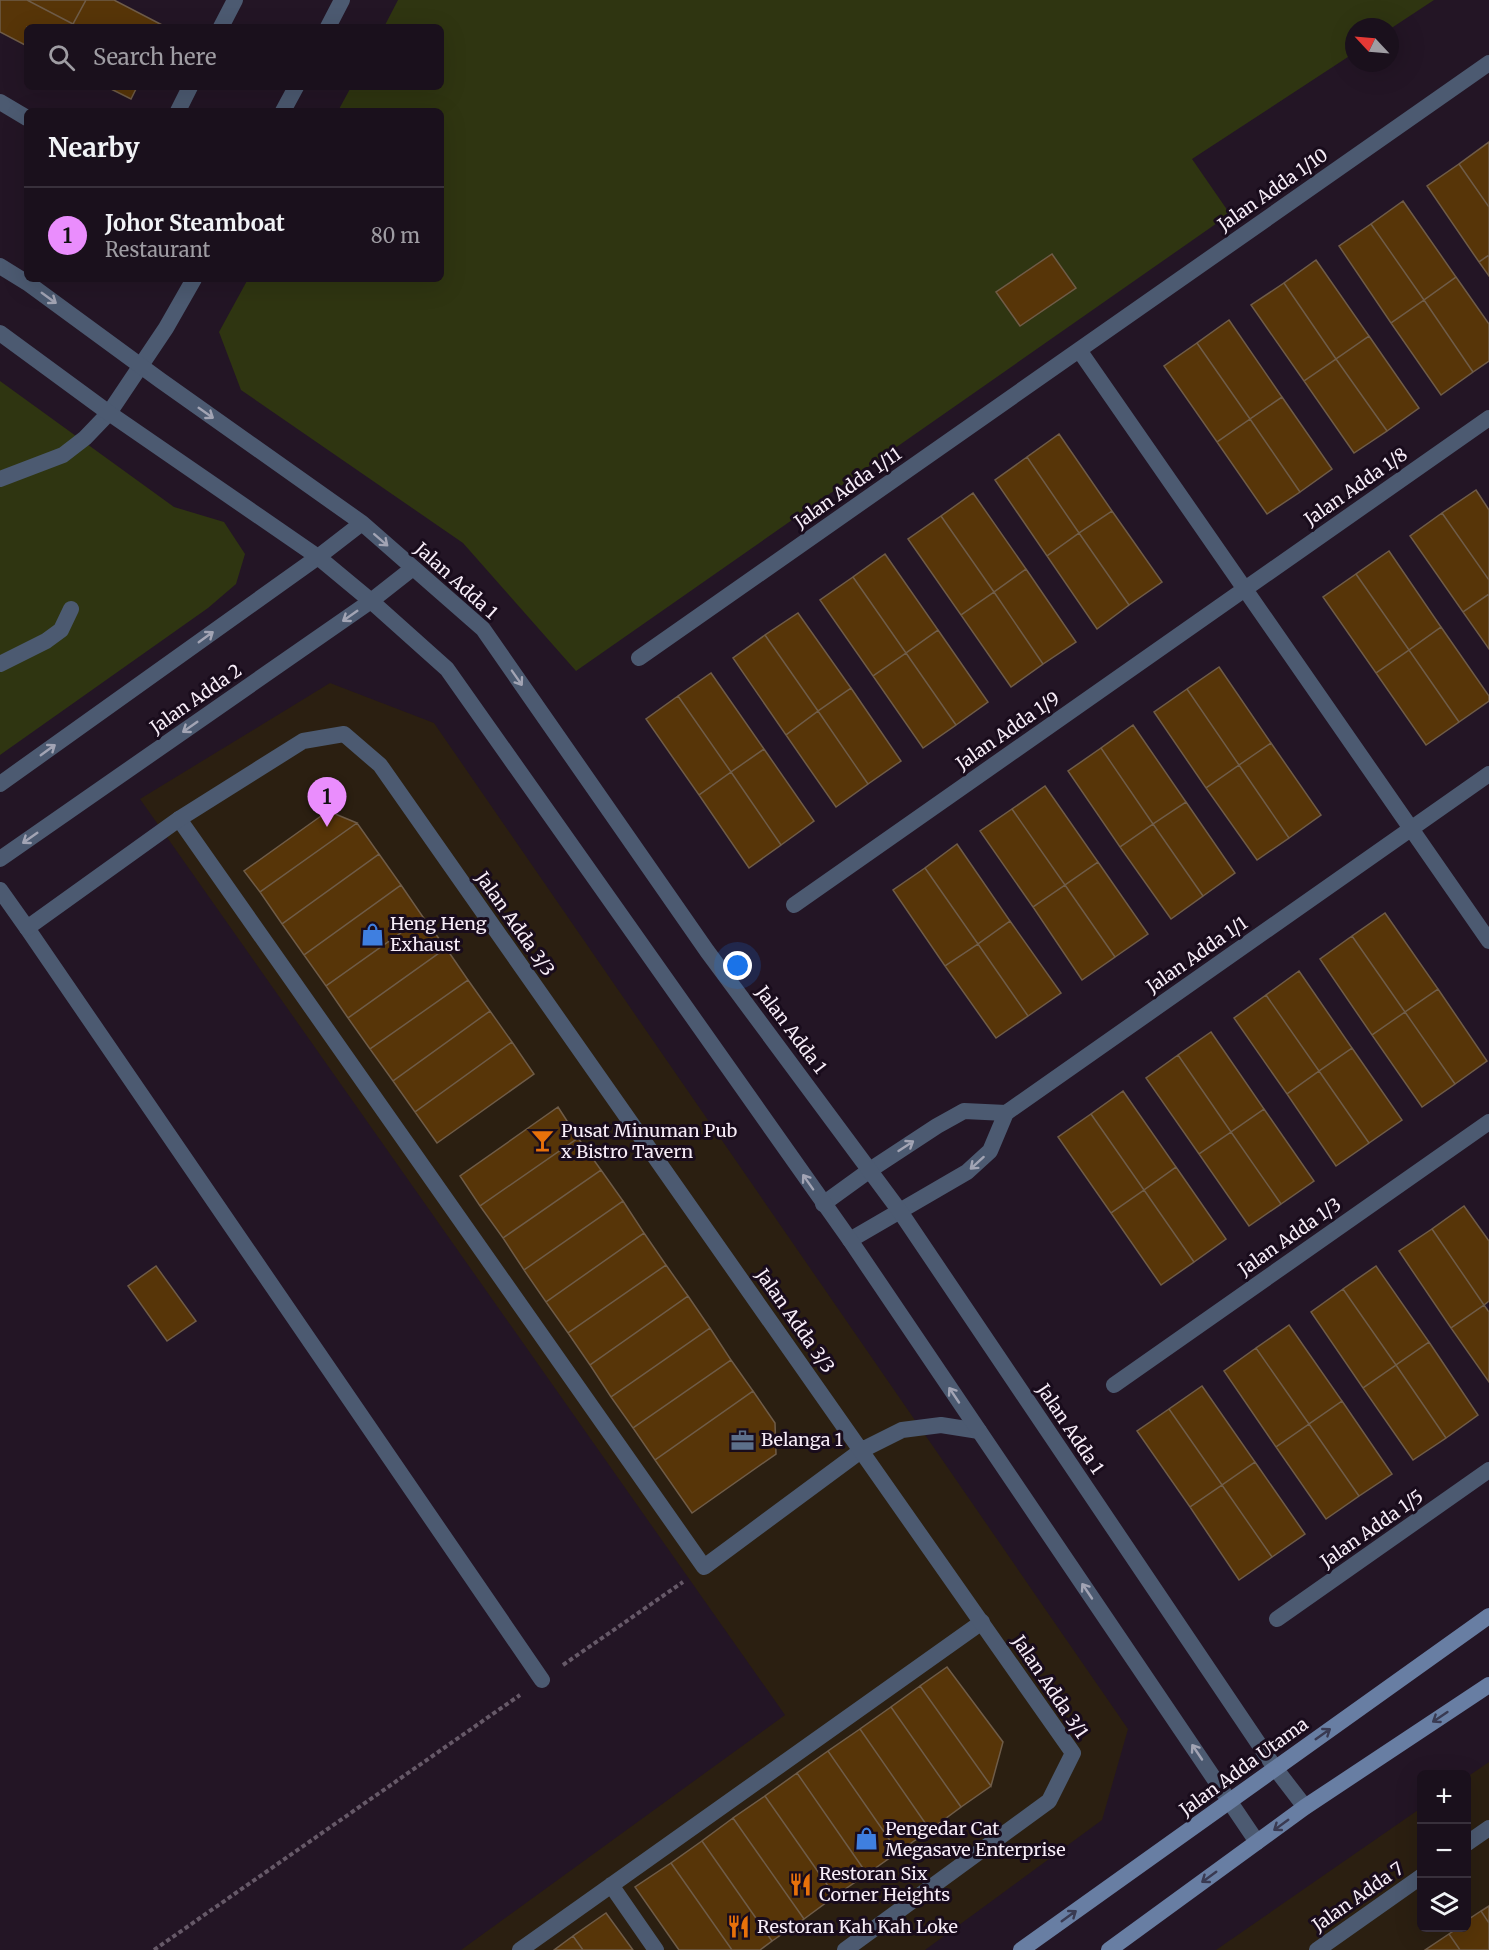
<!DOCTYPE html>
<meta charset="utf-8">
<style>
:root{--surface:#1a101c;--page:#271e29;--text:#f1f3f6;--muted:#9f9da3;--line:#38303b;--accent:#ea8dfd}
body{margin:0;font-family:Merriweather,serif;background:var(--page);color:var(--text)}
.controls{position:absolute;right:18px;bottom:18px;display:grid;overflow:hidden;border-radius:9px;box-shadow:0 6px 24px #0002}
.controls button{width:54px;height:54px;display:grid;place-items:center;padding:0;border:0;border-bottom:2px solid var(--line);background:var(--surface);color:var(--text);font:30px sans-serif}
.compass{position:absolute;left:1345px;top:18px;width:54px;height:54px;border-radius:50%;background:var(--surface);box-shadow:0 6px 24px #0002;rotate:296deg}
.you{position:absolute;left:738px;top:966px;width:21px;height:21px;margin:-15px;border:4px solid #fff;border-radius:50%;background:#1a73e8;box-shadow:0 0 0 9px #1a73e833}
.badge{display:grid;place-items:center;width:39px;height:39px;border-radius:50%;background:var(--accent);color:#111;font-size:20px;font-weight:700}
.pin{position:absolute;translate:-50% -50px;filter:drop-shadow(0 2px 3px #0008)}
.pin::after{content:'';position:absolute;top:32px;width:21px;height:18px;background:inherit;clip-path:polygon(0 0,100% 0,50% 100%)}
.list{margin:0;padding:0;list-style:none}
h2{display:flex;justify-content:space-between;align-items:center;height:78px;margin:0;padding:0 24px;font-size:26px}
h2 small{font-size:20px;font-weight:400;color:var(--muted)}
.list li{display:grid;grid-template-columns:39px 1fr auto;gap:18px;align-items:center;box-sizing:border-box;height:96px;padding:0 24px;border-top:2px solid var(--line)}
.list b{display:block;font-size:22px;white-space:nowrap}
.list p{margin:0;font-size:20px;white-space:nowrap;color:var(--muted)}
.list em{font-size:20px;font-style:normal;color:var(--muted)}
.icon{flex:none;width:33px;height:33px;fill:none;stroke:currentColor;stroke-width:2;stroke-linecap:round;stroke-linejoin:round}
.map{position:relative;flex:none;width:1489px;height:1950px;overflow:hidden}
.search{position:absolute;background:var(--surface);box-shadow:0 6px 24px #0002;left:24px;top:24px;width:420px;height:66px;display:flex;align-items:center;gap:15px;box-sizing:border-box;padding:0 21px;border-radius:9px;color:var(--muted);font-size:22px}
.panel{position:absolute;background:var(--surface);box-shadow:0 6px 24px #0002;left:24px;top:108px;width:420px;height:174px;border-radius:9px}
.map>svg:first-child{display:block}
</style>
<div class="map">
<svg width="1489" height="1950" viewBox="0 0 1489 1950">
<rect width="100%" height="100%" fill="#231525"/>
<path fill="#2b1f11" d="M330,683L434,723L1128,1729L1102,1820L925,1950H461L785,1715L140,799Z
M1489,1762V1950H1216L1421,1808L1422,1928H1466L1467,1777Z"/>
<path fill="#2f3511" d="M398,0H1434L1390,29V27H1354V53L1192,159L1230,214L576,671L463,543L241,390L219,332L248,279H441V111H338L351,87H441V27H384Z
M0,381L174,507L224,522L245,554L236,584L208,608L0,755Z"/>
<path fill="#573508" stroke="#6f5c48" stroke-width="1.5" d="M0,0H27L73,24L72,27H27V46L0,32Z
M27,0H86L73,24Z
M86,0H114L166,27H79L73,24Z
M107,87H137L131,99Z
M1489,142V207L1459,164Z
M1459,164L1489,207V255L1479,262L1427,186Z
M1403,201L1456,277L1424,300L1371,224Z
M1371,224L1424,300L1391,323L1339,246Z
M1052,254L1076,288L1020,326L996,292Z
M1489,255V276L1479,262Z
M1316,260L1369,336L1336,359L1284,283Z
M1456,277L1489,324V361L1473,372L1424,300Z
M1284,283L1336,359L1304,381L1251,305Z
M1424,300L1473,372L1441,395L1391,323Z
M1229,320L1282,397L1250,419L1197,343Z
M1369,336L1419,408L1387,431L1336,359Z
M1197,343L1250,419L1217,442L1164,366Z
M1336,359L1387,431L1354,453L1304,381Z
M1282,397L1332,469L1300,492L1250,419Z
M1250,419L1300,492L1267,514L1217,442Z
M1059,434L1112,511L1079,533L1027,457Z
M1027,457L1079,533L1047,556L995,480Z
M1476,490L1489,510V580L1442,513Z
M973,493L1026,569L994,592L941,516Z
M1112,511L1162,582L1129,605L1079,533Z
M1442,513L1489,580V594L1463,612L1410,536Z
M941,516L994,592L961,615L908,539Z
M1079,533L1129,605L1097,629L1047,556Z
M1389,551L1441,627L1409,650L1356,574Z
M885,554L938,630L906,653L853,577Z
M1026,569L1076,642L1043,664L994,592Z
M1356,574L1409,650L1376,673L1323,597Z
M853,577L906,653L873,676L820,600Z
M994,592L1043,664L1011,687L961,615Z
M1489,594V649L1463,612Z
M798,613L851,688L818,711L765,635Z
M1441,627L1489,696V701L1459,722L1409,650Z
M938,630L988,702L956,725L906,653Z
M765,635L818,711L786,735L733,658Z
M1409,650L1459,722L1426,745L1376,673Z
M906,653L956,725L923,748L873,676Z
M1219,667L1271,743L1239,765L1187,689Z
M711,673L764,749L731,772L678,696Z
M851,688L901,761L868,784L818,711Z
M1187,689L1239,765L1206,788L1154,712Z
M678,696L731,772L699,795L646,719Z
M818,711L868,784L836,807L786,735Z
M1133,725L1186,802L1153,824L1101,748Z
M1271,743L1321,815L1289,838L1239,765Z
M1101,748L1153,824L1120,847L1068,771Z
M764,749L814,821L781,845L731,772Z
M1239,765L1289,838L1257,860L1206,788Z
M731,772L781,845L749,868L699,795Z
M1045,786L1098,862L1065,885L1012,809Z
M1186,802L1235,873L1203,896L1153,824Z
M1012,809L1065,885L1033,907L980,831Z
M328,811L357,823L260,892L244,871Z
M357,823L379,854L282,924L260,892Z
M1153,824L1203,896L1171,919L1120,847Z
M957,844L1010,921L978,944L925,868Z
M379,854L401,885L304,955L282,924Z
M1098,862L1148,934L1115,957L1065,885Z
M925,868L978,944L945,966L893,890Z
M401,885L423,917L326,986L304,955Z
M1065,885L1115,957L1082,980L1033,907Z
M1385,913L1438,989L1405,1012L1352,936Z
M423,917L446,948L348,1018L326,986Z
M1010,921L1061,993L1028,1016L978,944Z
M1352,936L1405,1012L1372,1035L1320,959Z
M978,944L1028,1016L996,1038L945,966Z
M446,948L468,980L370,1049L348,1018Z
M1299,971L1352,1048L1319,1071L1266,995Z
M468,980L490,1011L393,1081L370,1049Z
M1438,989L1487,1061L1455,1084L1405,1012Z
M1266,995L1319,1071L1287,1094L1234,1018Z
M490,1011L512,1042L415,1112L393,1081Z
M1405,1012L1455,1084L1422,1107L1372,1035Z
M1211,1032L1264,1109L1231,1132L1178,1055Z
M512,1042L534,1074L437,1143L415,1112Z
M1352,1048L1402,1120L1369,1143L1319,1071Z
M1178,1055L1231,1132L1199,1154L1146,1078Z
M1319,1071L1369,1143L1336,1166L1287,1094Z
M1123,1091L1176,1167L1144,1190L1091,1114Z
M558,1107L578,1138L480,1206L460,1176Z
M1264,1109L1314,1181L1281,1204L1231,1132Z
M1091,1114L1144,1190L1111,1213L1058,1137Z
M1231,1132L1281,1204L1249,1226L1199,1154Z
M578,1138L601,1170L503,1238L480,1206Z
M1176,1167L1226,1239L1194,1262L1144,1190Z
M601,1170L623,1201L524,1270L503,1238Z
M1144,1190L1194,1262L1161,1285L1111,1213Z
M623,1201L644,1233L546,1302L524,1270Z
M1464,1206L1489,1241V1301L1484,1305L1432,1229Z
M1432,1229L1484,1305L1451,1328L1399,1251Z
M644,1233L666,1265L568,1333L546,1302Z
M666,1265L688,1296L590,1365L568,1333Z
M156,1266L196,1321L167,1341L128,1286Z
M1376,1266L1429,1342L1396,1365L1343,1289Z
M1343,1289L1396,1365L1363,1388L1311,1312Z
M688,1296L710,1328L611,1397L590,1365Z
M1484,1305L1489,1312V1382L1451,1328Z
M1289,1325L1342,1401L1309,1424L1256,1348Z
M710,1328L731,1360L633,1428L611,1397Z
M1429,1342L1478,1415L1446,1438L1396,1365Z
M1256,1348L1309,1424L1276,1447L1224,1371Z
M731,1360L753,1391L655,1460L633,1428Z
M1396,1365L1446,1438L1413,1460L1363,1388Z
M1202,1386L1255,1462L1222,1485L1169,1409Z
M753,1391L775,1423L776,1454L692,1513L655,1460Z
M1342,1401L1392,1474L1359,1496L1309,1424Z
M1169,1409L1222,1485L1190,1507L1137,1431Z
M1309,1424L1359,1496L1326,1519L1276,1447Z
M1255,1462L1305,1534L1272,1557L1222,1485Z
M1222,1485L1272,1557L1239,1580L1190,1507Z
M947,1667L1003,1742L991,1786L920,1686Z
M920,1686L991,1786L961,1807L891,1707Z
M891,1707L961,1807L930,1830L860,1729Z
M860,1729L930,1830L898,1852L828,1751Z
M828,1751L898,1852L867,1874L797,1773Z
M797,1773L867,1874L835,1896L765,1796Z
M765,1796L835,1896L804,1919L733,1818Z
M733,1818L804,1919L772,1941L702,1841Z
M702,1841L772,1941L760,1950H732L671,1863Z
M671,1863L732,1950H679L635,1887Z
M1489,1906V1923L1481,1911Z
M1481,1911L1489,1923V1950H1460L1449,1934L1458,1928H1466V1921Z
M606,1913L633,1950H583L573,1936Z
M1449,1934L1460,1950H1425Z
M573,1936L583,1950H554Z"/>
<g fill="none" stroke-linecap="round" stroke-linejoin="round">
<path stroke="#665968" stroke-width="4" stroke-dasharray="4.5 3" stroke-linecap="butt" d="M563,1665L683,1582
M154,1950L520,1695"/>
<path stroke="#4c5a71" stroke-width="16" d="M0,479L63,455L85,438L109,413
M0,664L46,641L61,630L71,609
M179,819L704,1567L862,1450
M27,928L542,1680
M611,1885L656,1950
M520,1950L982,1622"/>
<path stroke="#4c5a71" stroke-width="16" d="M221,27L235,0
M328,27L342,0
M0,102L27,118
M178,111L190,87
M283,111L296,87
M1079,350L1489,941
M109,413L166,328L194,279
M639,658L1489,63
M0,890L27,928L179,819L303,741L344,734L380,765L1073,1753L1049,1801L845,1950
M794,905L1489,418
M823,1204L870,1170L937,1126L964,1111L1006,1113
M850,1240L967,1172L990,1151L1006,1113L1489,774
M1114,1385L1489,1122
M862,1450L902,1430L941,1425L979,1431
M1277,1619L1489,1470
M1466,1844L1489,1828
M1317,1950L1422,1876"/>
<path stroke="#4c5a71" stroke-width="16" d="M0,266L29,284L160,380L362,523L483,629L707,951L899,1210L1275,1768L1305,1807
M0,333L109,413L318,557L371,601L447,669L850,1240L1257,1842
M0,784L318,557L362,523
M0,859L371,601L413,568"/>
<path stroke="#687ea3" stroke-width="16" d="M1021,1950L1489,1616
M1109,1950L1305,1807L1489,1685"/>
</g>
<defs><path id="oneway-shaft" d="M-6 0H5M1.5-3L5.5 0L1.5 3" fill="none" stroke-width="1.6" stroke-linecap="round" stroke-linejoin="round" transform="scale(1.5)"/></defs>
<g stroke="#a2a4b4">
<use href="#oneway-shaft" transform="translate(49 298) rotate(36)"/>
<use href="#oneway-shaft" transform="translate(206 413) rotate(35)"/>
<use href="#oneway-shaft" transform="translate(381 540) rotate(41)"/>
<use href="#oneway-shaft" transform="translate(350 616) rotate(145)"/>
<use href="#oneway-shaft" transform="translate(206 637) rotate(-36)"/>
<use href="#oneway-shaft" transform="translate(517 678) rotate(55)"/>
<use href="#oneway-shaft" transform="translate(190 727) rotate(145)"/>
<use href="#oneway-shaft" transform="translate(48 750) rotate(-36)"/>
<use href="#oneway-shaft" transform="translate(30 838) rotate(145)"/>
<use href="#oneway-shaft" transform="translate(906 1146) rotate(-33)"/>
<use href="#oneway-shaft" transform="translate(977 1163) rotate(138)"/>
<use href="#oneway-shaft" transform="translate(808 1182) rotate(-125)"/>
<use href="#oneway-shaft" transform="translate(954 1395) rotate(-124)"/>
<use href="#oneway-shaft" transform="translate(1087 1591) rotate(-124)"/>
<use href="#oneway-shaft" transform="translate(1197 1752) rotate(-124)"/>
</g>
<g stroke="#393a52">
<use href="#oneway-shaft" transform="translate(1440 1717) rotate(146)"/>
<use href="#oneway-shaft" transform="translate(1323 1734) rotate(-35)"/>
<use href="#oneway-shaft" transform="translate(1281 1825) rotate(144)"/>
<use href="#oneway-shaft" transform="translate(1209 1877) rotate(144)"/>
<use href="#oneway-shaft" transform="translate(1069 1916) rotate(-36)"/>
</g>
<defs>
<symbol id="shop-bare" viewBox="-9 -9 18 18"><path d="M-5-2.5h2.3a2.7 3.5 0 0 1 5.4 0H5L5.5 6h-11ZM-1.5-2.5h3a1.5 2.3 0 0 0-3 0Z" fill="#3f7fe0" stroke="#190c1c" stroke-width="2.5" paint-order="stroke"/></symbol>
<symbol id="bar-bare" viewBox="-9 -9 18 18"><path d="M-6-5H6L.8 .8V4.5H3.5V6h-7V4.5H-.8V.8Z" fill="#e8710a" stroke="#190c1c" stroke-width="2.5" paint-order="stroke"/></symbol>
<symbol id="office-bare" viewBox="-9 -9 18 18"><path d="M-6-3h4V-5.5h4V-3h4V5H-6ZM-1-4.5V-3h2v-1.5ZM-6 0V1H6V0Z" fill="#5c6f8a" stroke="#190c1c" stroke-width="2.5" paint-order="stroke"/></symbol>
<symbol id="restaurant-bare" viewBox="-9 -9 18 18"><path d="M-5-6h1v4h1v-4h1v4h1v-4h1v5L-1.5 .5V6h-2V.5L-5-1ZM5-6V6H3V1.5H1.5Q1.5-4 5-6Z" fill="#e8710a" stroke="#190c1c" stroke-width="2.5" paint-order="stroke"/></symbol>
</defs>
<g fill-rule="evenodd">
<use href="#shop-bare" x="356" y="918" width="33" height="33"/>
<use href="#bar-bare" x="526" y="1124" width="33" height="33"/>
<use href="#office-bare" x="726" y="1424" width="33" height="33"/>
<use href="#shop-bare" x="850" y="1822" width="33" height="33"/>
<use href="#restaurant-bare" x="784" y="1868" width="33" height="33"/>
<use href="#restaurant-bare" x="722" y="1910" width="33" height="33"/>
</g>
<g text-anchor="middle" stroke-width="6" stroke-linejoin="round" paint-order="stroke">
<g font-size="18" fill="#f7edf8" stroke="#190c1c">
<text transform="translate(1273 190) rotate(-35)" y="6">Jalan Adda 1/10</text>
<text transform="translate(1356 487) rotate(-35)" y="6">Jalan Adda 1/8</text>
<text transform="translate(848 488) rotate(-35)" y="6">Jalan Adda 1/11</text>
<text transform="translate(456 581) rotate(42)" y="6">Jalan Adda 1</text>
<text transform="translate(196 699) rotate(-35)" y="6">Jalan Adda 2</text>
<text transform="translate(1008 731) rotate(-35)" y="6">Jalan Adda 1/9</text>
<text transform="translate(515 924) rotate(55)" y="6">Jalan Adda 3/3</text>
<text transform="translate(1197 955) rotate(-35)" y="6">Jalan Adda 1/1</text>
<text transform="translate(791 1030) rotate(53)" y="6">Jalan Adda 1</text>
<text transform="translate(1290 1237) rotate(-35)" y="6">Jalan Adda 1/3</text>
<text transform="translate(795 1321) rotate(55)" y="6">Jalan Adda 3/3</text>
<text transform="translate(1070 1429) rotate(56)" y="6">Jalan Adda 1</text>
<text transform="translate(1372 1529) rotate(-35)" y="6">Jalan Adda 1/5</text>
<text transform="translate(1050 1687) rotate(56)" y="6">Jalan Adda 3/1</text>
<text transform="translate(1244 1767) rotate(-36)" y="6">Jalan Adda Utama</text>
<text transform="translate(1358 1897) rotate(-35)" y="6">Jalan Adda 7</text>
</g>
<g font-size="18" fill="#f7edf8" stroke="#190c1c" text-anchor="start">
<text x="390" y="930">Heng Heng<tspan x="390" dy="21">Exhaust</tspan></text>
<text x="561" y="1137">Pusat Minuman Pub<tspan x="561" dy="21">x Bistro Tavern</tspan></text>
<text x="761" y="1446">Belanga 1</text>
<text x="885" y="1835">Pengedar Cat<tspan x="885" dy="21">Megasave Enterprise</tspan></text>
<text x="819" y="1880">Restoran Six<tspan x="819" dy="21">Corner Heights</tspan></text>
<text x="757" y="1933">Restoran Kah Kah Loke</text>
</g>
</g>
</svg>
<div class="controls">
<button>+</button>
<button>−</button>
<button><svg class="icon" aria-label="layers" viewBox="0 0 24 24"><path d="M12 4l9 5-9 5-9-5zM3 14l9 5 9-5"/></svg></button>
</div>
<svg class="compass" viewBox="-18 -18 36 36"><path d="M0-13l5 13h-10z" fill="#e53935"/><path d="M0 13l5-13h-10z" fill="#9f9da3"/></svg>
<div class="you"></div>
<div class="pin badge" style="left:327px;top:827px">1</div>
<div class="search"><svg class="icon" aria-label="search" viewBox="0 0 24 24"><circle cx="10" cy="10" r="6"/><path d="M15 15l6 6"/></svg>Search here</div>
<section class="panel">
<h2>Nearby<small></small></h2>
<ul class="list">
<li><span class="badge">1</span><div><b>Johor Steamboat</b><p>Restaurant</p></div><em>80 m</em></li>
</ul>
</section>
</div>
